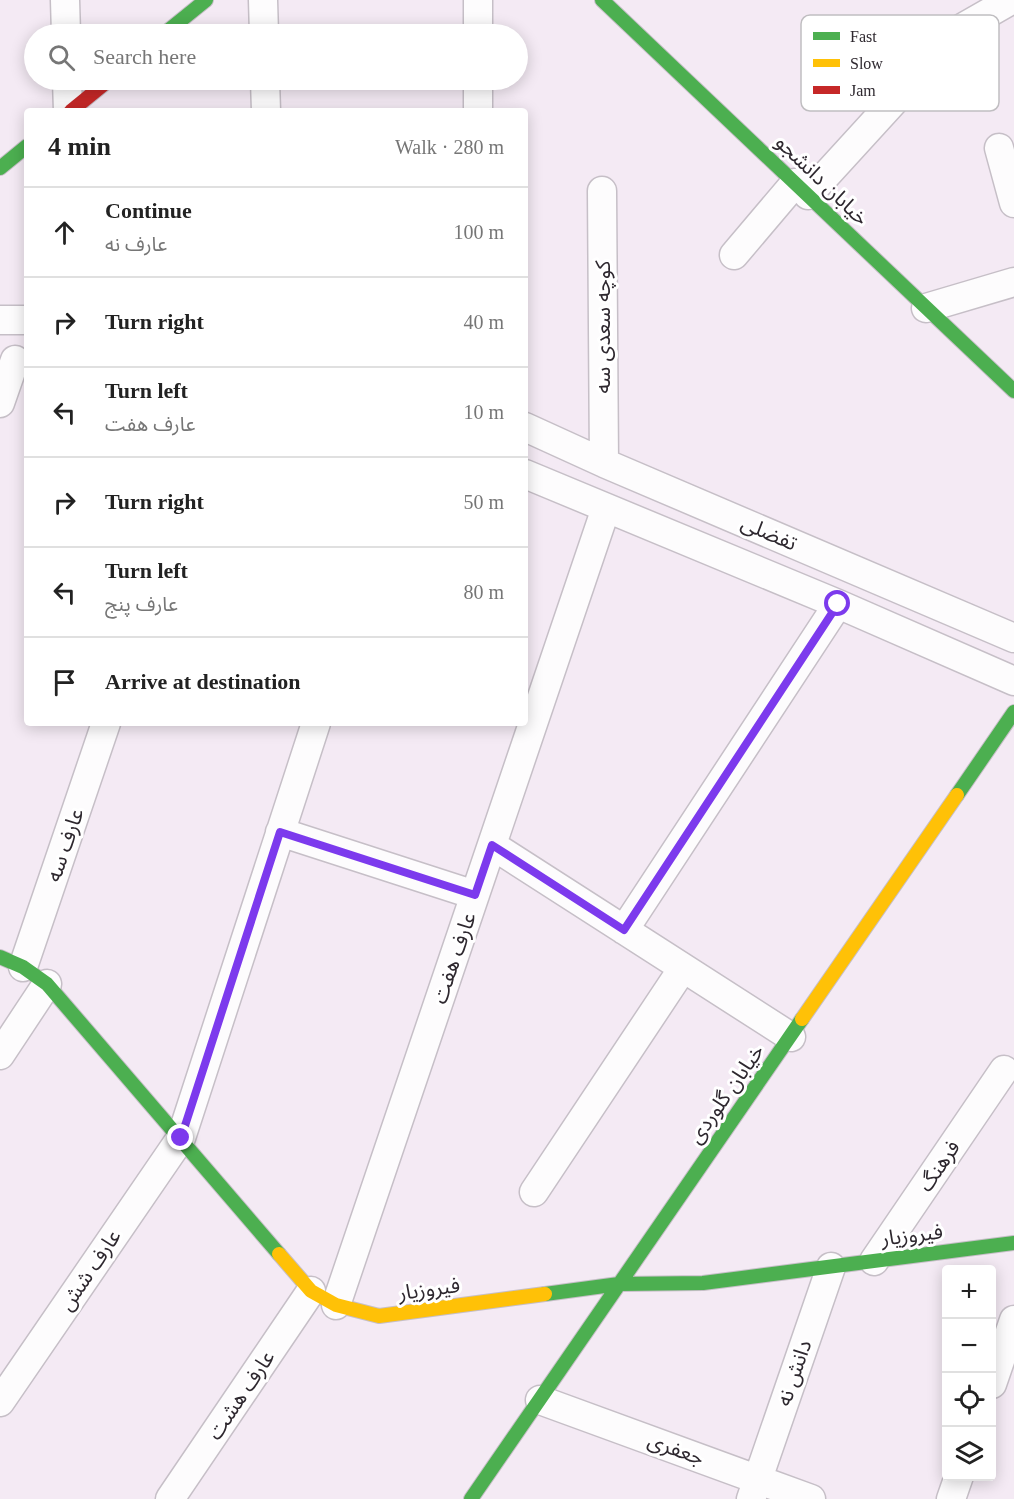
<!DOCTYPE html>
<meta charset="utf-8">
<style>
:root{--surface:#fff;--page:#f6f6f6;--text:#222;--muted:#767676;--line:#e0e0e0}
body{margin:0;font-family:"Times New Roman","Noto Sans Arabic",serif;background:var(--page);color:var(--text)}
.controls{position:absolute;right:18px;bottom:18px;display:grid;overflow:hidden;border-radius:6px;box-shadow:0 3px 15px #0003}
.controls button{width:54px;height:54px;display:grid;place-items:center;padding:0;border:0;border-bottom:2px solid var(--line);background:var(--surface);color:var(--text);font:30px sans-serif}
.stop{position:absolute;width:18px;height:18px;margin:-14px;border:4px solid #7c3aed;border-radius:50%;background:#fff}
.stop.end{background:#7c3aed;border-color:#fff;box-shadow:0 2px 6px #0008}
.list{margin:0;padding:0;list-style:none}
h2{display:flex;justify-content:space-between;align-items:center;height:78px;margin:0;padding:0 24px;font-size:26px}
h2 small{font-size:20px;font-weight:400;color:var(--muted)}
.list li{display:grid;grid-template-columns:39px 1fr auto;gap:18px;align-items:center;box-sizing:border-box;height:90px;padding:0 24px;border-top:2px solid var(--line)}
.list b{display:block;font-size:22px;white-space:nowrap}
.list p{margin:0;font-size:20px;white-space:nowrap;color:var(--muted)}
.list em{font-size:20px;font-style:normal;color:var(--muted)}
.icon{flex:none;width:33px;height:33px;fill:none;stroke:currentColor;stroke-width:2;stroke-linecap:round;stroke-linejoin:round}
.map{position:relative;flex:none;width:1014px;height:1499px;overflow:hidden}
.search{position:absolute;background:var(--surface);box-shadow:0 3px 15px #0003;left:24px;top:24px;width:504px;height:66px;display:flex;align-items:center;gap:15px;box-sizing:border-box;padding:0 21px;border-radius:33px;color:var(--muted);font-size:22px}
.panel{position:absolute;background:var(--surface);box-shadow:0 3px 15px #0003;left:24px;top:108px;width:504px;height:618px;border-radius:6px}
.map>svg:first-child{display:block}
</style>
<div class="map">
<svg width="1014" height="1499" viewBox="0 0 1014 1499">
<rect width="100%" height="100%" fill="#f4eaf4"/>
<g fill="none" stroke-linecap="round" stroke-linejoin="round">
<defs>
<path id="street" d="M65,0L66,34
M263,0L264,34
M957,31L1011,0
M478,34V0
M67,80L68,111
M265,80L266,111
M478,111V80
M999,148L1014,203
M602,191L604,463
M808,195L914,79
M734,255L795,183
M926,308L1014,282
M0,320H27
M0,403L15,360
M525,427L604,463L1014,638
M525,474L838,604L1014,681
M280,832L475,895
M492,845L791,1037
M624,930L838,604
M23,967L106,723
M0,1055L47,984
M534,1192L683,968
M874,1261L1004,1070
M336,1305L606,508
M992,1384L1014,1320
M540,1400L811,1499
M0,1402L181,1138L316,723
M170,1499L311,1291
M751,1499L831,1267
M951,1499L959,1476"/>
<path id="fast" d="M602,0L1014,391
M164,34L206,0
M0,168L27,146
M957,795L1014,712
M0,957L23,967L47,984L279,1254
M545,1294L619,1284L703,1283L1014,1243
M471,1499L802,1019"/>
<path id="slow" d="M802,1019L957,795
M279,1254L311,1291L336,1305L379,1316L545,1294"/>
<path id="jam" d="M71,111L109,80"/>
</defs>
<use href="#street" stroke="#c6bfc7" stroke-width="31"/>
<use href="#fast" stroke="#c6bfc7" stroke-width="16"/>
<use href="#slow" stroke="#c6bfc7" stroke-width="16"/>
<use href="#jam" stroke="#c6bfc7" stroke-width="16"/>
<use href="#street" stroke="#fdfcfd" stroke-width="28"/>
<use href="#fast" stroke="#4caf50" stroke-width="14"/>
<use href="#slow" stroke="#ffc107" stroke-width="14"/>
<use href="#jam" stroke="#c62828" stroke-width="14"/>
</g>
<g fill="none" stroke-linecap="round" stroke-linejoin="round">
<path stroke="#7c3aed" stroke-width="8" d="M181,1138L280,832L475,895L492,845L624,930L838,604"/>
</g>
<g text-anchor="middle" stroke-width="6" stroke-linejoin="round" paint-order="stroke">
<g font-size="21" fill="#2e282f" stroke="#fff">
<text transform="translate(822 180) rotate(44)" y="7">خیابان دانشجو</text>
<text transform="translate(603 327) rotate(-90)" y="7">کوچه سعدی سه</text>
<text transform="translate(769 533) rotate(23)" y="7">تفضلی</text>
<text transform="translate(65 845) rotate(-71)" y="7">عارف سه</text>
<text transform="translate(454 958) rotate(-71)" y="7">عارف هفت</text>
<text transform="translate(726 1094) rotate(-55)" y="7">خیابان گلوردی</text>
<text transform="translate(939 1166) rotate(-56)" y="7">فرهنگ</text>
<text transform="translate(912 1235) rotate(-7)" y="7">فیروزیار</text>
<text transform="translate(90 1270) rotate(-56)" y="7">عارف شش</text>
<text transform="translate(429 1289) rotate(-8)" y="7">فیروزیار</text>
<text transform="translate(794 1373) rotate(-71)" y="7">دانش نه</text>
<text transform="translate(241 1395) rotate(-56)" y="7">عارف هشت</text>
<text transform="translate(676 1449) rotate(20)" y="7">جعفری</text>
</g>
</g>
<rect x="801" y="15" width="198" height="96" rx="9" fill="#fff" stroke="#c0bec1" stroke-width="1.5"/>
<rect x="813" y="32" width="27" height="8" fill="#4caf50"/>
<rect x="813" y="59" width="27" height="8" fill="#ffc107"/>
<rect x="813" y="86" width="27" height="8" fill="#c62828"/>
<g font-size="16" fill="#2e282f">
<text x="850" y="42">Fast</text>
<text x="850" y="69">Slow</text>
<text x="850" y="96">Jam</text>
</g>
</svg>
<div class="controls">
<button>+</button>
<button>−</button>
<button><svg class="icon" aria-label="locate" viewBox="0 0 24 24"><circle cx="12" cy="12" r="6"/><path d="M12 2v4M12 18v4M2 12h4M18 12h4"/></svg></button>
<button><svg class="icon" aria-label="layers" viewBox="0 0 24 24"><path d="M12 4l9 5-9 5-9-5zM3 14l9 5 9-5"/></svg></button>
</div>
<div class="stop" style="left:838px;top:604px"></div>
<div class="stop end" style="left:181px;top:1138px"></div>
<div class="search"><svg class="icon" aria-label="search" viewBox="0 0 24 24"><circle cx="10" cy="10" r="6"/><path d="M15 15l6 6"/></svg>Search here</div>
<section class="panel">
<h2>4 min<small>Walk · 280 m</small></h2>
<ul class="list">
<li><svg class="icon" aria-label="ahead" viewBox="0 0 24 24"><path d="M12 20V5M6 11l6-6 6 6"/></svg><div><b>Continue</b><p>عارف نه</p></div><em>100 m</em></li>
<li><svg class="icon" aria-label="right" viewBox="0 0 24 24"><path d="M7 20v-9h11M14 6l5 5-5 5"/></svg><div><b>Turn right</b></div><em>40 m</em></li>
<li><svg class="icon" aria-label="left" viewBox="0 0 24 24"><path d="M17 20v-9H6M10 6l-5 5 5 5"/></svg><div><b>Turn left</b><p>عارف هفت</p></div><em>10 m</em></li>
<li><svg class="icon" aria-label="right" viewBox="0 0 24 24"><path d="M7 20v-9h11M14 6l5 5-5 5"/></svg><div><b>Turn right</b></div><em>50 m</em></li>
<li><svg class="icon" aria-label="left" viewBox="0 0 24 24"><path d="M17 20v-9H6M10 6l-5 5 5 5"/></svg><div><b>Turn left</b><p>عارف پنج</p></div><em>80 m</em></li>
<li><svg class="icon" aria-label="arrive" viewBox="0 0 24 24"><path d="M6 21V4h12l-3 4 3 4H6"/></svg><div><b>Arrive at destination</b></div></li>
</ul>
</section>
</div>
